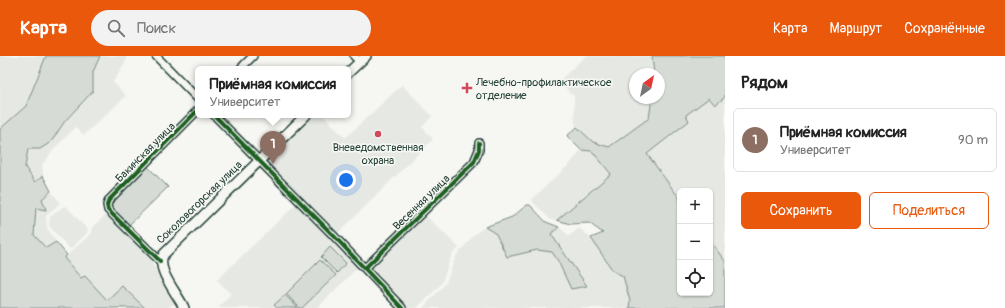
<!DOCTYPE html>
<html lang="ru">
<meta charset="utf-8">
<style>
:root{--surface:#fff;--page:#f2f2f2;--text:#222;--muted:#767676;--line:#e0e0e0;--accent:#ea580c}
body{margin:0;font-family:Pangolin,sans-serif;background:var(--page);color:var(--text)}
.controls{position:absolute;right:12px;bottom:12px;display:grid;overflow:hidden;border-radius:6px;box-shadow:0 1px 3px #0004}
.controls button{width:36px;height:36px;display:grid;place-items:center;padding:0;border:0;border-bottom:1px solid var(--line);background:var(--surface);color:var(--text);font:20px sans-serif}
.compass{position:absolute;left:629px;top:12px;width:36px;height:36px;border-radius:50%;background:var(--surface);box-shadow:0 1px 3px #0004;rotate:33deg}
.you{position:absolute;left:346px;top:124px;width:14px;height:14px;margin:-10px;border:3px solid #fff;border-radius:50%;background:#1a73e8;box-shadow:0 0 0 6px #1a73e833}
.badge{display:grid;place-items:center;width:26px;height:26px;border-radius:50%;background:var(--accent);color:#fff;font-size:13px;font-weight:700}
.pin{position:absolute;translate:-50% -33px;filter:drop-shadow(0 1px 2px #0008)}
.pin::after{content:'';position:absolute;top:21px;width:14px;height:12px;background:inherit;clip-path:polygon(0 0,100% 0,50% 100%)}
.popup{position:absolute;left:195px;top:10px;width:156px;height:52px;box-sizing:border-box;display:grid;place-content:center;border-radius:6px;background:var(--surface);filter:drop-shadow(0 1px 3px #0005);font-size:13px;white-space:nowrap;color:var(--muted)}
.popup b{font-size:15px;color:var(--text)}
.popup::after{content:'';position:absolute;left:50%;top:100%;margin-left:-8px;border:8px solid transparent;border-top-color:var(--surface)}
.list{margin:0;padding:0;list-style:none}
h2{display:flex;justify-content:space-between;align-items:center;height:52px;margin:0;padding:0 16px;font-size:17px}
h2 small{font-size:13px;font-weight:400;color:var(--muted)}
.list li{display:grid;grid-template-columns:26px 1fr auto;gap:12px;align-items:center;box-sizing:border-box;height:64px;margin:0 8px 8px;padding:0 8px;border:1px solid var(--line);border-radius:6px}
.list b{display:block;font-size:15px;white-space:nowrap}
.list p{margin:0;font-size:13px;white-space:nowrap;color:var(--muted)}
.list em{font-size:13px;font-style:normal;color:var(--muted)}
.actions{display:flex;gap:8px;padding:12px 16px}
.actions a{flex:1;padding:9px 0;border:1px solid var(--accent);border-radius:6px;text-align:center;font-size:14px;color:var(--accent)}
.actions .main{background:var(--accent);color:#fff}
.icon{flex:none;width:22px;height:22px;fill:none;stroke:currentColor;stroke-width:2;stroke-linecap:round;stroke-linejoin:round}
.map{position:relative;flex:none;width:725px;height:252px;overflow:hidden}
header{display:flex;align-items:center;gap:24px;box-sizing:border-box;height:56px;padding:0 20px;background:var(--accent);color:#fff}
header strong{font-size:19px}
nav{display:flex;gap:22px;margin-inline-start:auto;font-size:14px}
.search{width:280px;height:36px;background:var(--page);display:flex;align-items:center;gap:10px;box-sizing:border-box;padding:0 14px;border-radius:22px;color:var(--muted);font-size:15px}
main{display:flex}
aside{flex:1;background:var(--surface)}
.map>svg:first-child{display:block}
</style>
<header>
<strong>Карта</strong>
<div class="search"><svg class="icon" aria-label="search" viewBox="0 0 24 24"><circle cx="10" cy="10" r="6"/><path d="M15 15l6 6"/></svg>Поиск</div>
<nav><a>Карта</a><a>Маршрут</a><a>Сохранённые</a></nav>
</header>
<main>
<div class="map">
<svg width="725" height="252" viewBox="0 0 725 252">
<rect width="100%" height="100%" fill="#f6f6f2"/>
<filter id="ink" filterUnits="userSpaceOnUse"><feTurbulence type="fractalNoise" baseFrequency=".025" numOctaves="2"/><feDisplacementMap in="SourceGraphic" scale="8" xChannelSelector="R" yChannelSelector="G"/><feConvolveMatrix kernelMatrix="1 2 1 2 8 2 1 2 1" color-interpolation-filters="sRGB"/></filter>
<g filter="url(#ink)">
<path fill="#e6e8e4" d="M0,0H46L26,50L0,73Z
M100,0H127L125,7L113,26L126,40L84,79L76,71L55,92L42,109L43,120L35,126L25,111L28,93L51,86L65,65L93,35V16Z
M586,0H652L654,18H635V42H652L649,62L609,91L593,86L575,69L574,40L569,37L561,23Z
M402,29L432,60L422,71L433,83L335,180L265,108V103L311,59H323L345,82Z
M725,41V205L710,185V135H680V143L647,98L689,65L685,59L709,42L715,49Z
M581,94L592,95L611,118L557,164H551L533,146L532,143L570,108Z
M51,135L59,145V148L46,160L47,172L56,186L46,192L34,179L36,152L42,143Z
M297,147L359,210L317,252H220L219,250L231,238L217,224Z
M66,150L88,174L86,178L70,193L49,170L50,161L63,151Z
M424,158L459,192L452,198L442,226L439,230L417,252H408L399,244L369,213Z
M106,159L109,160L149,199L153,209L176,247L167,252H145L122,230L107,244L85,220L82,222L64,202L92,177L93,171Z
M485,171L496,178L507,201L537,194L552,196L558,205L571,233L586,230L551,178L559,171L569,180L579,172L591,182L613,215L623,220L630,245L629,252H423L446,227L456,200L475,178Z"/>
<path fill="#d6dbd6" stroke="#7a8c85" d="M46,0H100L93,16V35L65,65L51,86L40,93H28L25,111L35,126L43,120L51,135L42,143L46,154L36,152L34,179L46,192L56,186L67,199L64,202L81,222L85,220L107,244L122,230L145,252H0V73L26,50Z
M652,0H725V41L715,49L709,42L686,59L689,65L647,98L680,143V237H710V185L725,205V252H629L630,245L623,220L613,215L591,182L603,177L589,167L570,168L557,164L611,118L592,95L581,94L567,80L577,71L593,86L609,91L649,62L652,42H659V18H654Z
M147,110L168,131L129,169L111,151V145Z
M527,149H530L546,166L559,171L551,178L587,230L571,233L558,205L552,196L537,194L507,201L496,178L485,171L512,161Z
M330,191L346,207L337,217L321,201Z
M320,204L336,219L302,252H300L286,238Z
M285,239L298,252H277L274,249Z"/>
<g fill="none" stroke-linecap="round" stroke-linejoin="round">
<defs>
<path id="minor" d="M156,0L198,43
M354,0L360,6
M240,13L253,0
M214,59L333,179L402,252
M160,205L108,154L107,149L109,144L198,54
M365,212L474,106L479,94V87"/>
<path id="major" d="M348,17L366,0
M184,252C178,238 154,212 164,198L306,59"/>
</defs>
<use href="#minor" stroke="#1f3d34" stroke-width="10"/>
<use href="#major" stroke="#1f3d34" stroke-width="12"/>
<use href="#minor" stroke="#f6f6f2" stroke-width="7"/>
<use href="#major" stroke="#f6f6f2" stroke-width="9"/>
<defs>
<path id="cycleway" d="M214,59L333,179L402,252
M160,205L108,154L107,149L109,144L198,54
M365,212L474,106L479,94V87"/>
</defs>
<use href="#cycleway" stroke="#f6f6f2" stroke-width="6"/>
<use href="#cycleway" stroke="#1b5e20" stroke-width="4"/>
</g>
</g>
<g fill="#d1495b" stroke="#f6f6f2" stroke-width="1.5">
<path d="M465 26h4v4h4v4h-4v4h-4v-4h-4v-4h4z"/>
<circle cx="378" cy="78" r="4"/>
</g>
<g text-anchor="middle" stroke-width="3.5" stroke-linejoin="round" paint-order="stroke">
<g font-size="11" fill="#1f3d34" stroke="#f6f6f2" text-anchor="start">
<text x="476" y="30">Лечебно-профилактическое<tspan x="476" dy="13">отделение</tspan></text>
<text x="378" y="95" text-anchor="middle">Вневедомственная<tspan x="378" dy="13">охрана</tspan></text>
</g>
<g font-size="11" fill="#1f3d34" stroke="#f6f6f2">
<text transform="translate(145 96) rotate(-45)" y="4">Бакинская улица</text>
<text transform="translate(199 146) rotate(-44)" y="4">Соколовогорская улица</text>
<text transform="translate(421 146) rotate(-44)" y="4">Весенняя улица</text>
</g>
</g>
</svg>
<div class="controls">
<button>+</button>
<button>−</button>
<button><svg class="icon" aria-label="locate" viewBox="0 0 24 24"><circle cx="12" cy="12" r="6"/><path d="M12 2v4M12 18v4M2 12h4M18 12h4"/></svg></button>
</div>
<svg class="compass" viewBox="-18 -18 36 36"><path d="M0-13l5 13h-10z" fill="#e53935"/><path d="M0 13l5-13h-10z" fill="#767676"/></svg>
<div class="you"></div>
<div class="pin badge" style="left:273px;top:108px;background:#8d6e63">1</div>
<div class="popup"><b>Приёмная комиссия</b>Университет</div>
</div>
<aside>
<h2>Рядом<small></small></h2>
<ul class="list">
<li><span class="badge" style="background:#8d6e63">1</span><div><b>Приёмная комиссия</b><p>Университет</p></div><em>90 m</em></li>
</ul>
<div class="actions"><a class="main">Сохранить</a><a>Поделиться</a></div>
</aside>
</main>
